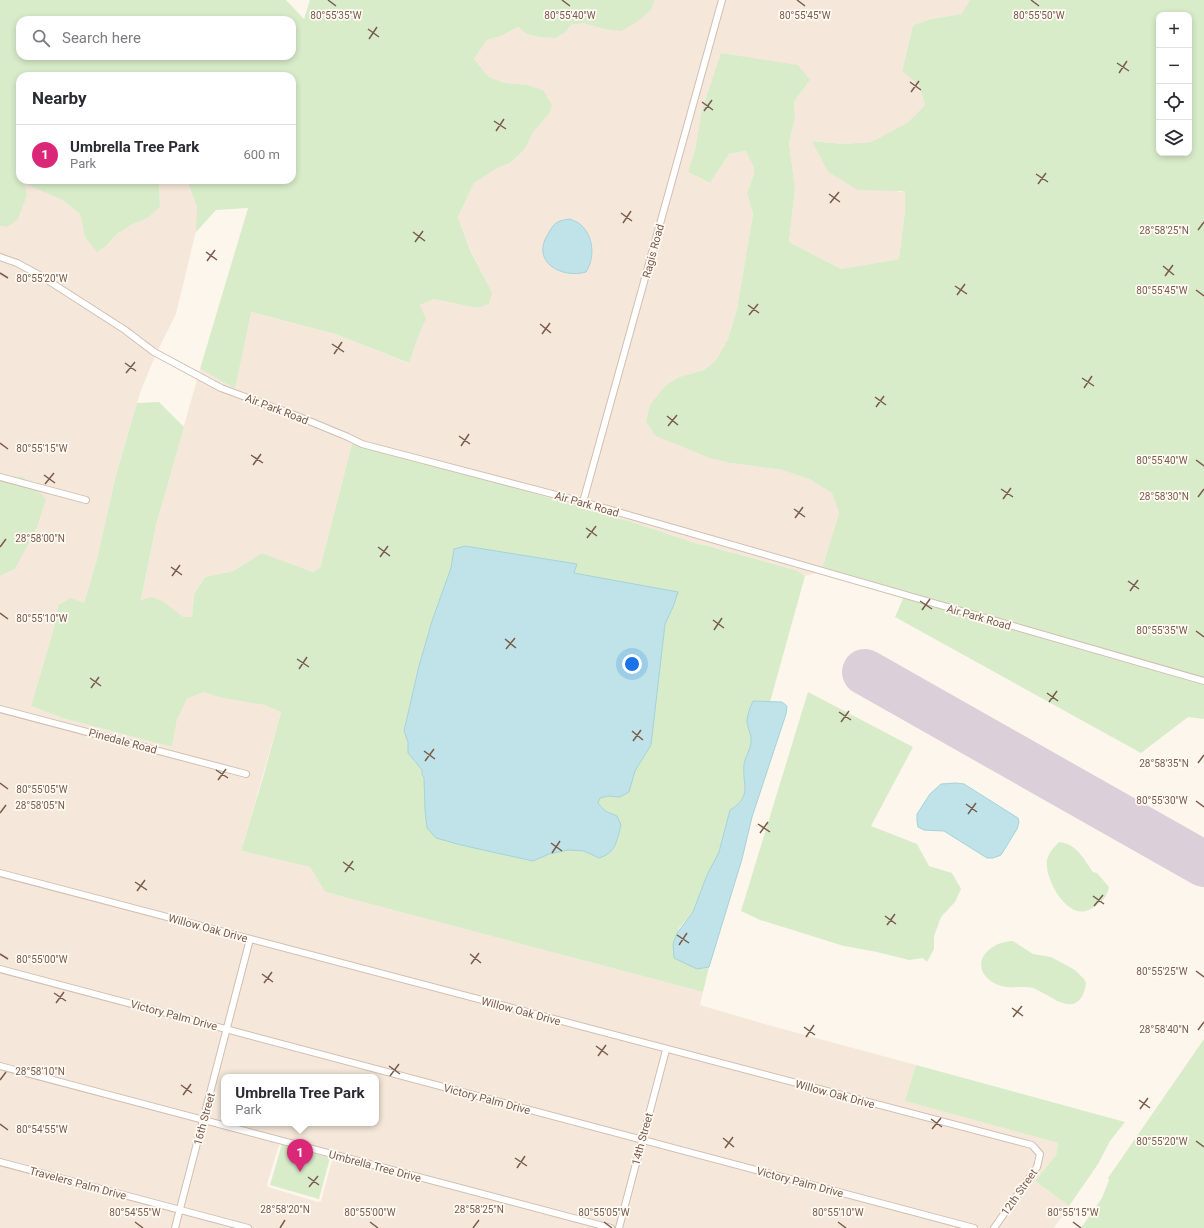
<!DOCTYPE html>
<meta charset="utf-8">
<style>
:root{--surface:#fff;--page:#f7f7f7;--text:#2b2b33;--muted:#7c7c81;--line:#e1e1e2;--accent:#db2777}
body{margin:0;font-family:Roboto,sans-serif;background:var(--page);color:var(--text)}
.controls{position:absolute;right:12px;top:12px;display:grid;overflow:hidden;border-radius:8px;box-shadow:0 2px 6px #0003}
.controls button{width:36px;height:36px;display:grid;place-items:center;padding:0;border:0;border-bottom:1px solid var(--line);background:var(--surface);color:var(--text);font:20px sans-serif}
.you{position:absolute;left:632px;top:664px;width:14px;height:14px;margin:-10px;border:3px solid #fff;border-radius:50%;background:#1a73e8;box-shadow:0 0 0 6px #1a73e833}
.badge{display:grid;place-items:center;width:26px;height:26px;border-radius:50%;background:var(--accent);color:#fff;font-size:13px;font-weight:700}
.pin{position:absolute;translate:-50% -33px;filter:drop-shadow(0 1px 2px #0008)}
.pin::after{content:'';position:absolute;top:21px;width:14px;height:12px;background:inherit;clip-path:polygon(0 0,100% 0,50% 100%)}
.popup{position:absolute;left:221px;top:1074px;width:158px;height:52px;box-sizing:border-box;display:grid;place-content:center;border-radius:8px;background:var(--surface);filter:drop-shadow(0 1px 3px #0005);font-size:13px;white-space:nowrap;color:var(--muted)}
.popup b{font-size:15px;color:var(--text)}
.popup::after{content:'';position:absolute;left:50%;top:100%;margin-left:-8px;border:8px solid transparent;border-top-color:var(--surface)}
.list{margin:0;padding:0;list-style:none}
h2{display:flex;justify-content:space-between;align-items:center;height:52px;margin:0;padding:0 16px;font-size:17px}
h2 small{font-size:13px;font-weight:400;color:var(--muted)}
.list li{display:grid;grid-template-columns:26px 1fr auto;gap:12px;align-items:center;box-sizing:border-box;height:60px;padding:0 16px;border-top:1px solid var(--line)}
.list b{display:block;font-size:15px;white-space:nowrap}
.list p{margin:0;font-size:13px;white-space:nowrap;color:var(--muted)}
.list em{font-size:13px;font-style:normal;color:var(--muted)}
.icon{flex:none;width:22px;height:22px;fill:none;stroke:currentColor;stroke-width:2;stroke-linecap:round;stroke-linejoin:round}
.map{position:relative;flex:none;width:1204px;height:1228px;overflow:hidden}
.search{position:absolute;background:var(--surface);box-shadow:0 2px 6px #0003;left:16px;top:16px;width:280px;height:44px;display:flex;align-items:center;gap:10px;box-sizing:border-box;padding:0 14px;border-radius:12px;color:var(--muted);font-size:15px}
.panel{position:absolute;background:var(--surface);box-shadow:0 2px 6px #0003;left:16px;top:72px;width:280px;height:112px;border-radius:12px}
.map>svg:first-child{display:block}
</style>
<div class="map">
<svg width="1204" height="1228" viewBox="0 0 1204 1228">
<rect width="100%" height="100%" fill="#fdf6ec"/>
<path fill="#f5e8da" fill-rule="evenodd" d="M655,0H970L963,14L931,19L913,25L902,70L919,85L925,105L907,123L871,142L843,144L813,141L899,192L905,191V211L899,259L841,269L789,242L795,188L789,143L795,118L794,102L810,80L696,146L688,172L710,183L729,154L747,151L754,168V174L747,193L753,214L737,309L728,339L716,360L704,370L679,377L730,463L782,470L809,479L832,493L839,513L821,572L805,576L796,570L702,544L701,545L638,524L353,440L320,568L313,572L262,553L233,571L205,577L194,594L192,617L183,618L164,602L141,601L156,525L200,369L235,389L250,312L335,334L408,363L417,339L419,305L434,299L477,308L492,292L470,249L458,217L474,183L496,169L510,163L525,149L533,132L549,114L527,85L505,83L489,77L474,59L487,40L501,36L518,27L527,34L539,37L555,38L565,33L571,25L583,23L604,29L651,10Z
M159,180H187L197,207V227L176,314L155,356L140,393L116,475L97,559L84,603L58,605L55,624L31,706L62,718L172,747L177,720L187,699L203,692L222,698L264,705L281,712L241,851L310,867L325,892L703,992L700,1005L768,1025L916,1065L906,1101L1058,1143L1056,1155L1035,1181L1069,1206L1054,1228H0V576L15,569L0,476V226L7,227L24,182L64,201L80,214L85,237L107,245L117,234L131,225L148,218L160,207ZM224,1077H376V1123H224ZM280,1142L333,1157L321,1201L318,1202L268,1187L267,1184Z"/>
<path fill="#d8ecc9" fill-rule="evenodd" d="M0,0H286L304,19L310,0H655L651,10L637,22L621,31L604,29L583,23L571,25L565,33L555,38L539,37L527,34L518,27L501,36L487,40L474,59L489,77L505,83L527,85L543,90L552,105L549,114L533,132L525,149L510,163L496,169L474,183L458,217L470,250L492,292L489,304L477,308L434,299L420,305L426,319L417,339L409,363L335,334L251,312L235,389L200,369L248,208L216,210L196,232L197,207L187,180H292V76H20V180H159L160,207L148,218L131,225L117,234L107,245L97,252L85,237L80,214L64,201L24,183L27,195L18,219L7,227L0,226ZM20,20H292V56H20Z
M970,0H1204V719L1188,717L1141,753L895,617L905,594L821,572L839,513L832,493L809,479L782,470L730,463L710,458L656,436L646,422L650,405L665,386L679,377L704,370L716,360L728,339L737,309L753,214L747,193L754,174V168L746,151L729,154L710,183L688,172L696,146L702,110L721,53L798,65L810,80L794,102L795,118L789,143L795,188L789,242L841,269L899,259L905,211V191L858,190L828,172L812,141L843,144L871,142L907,123L925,105L919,85L902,71L913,25L931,19L962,14ZM1159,15H1189V153H1159Z
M159,402L184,427L156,525L141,600L152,597L164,602L183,617H192L194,594L205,577L233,571L262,553L313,572L320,568L353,440L638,524L701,545V544L796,570L805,576L770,702L753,701C751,707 747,716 747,722C748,729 752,736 751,743C750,751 745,757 744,764C742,785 753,796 730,810L719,852L707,875L693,912L679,928L673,944L697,969L709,967L703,992L325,892L310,867L241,851L264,774L281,712L264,705L222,698L203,692L187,699L177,720L172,747L62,718L31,706L55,624L58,605L71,598L84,603L97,559L116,475L137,403ZM465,546L577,564L574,573L673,607L665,624L662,636L651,745L635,771L629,792L620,797L608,796L600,798L598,803L605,811L617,816L599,858C594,856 589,853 584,851C567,846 548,854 532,861L427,828L425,810L424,777L422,775V770L408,753V742L404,731L419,666L432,621L451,568L455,549Z
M0,476L23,477L46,499L37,527L15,569L0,576Z
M808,692L913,747L871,826L917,844L929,866L952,873L961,889L955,902L941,917L934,936V949L927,962L923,958L909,960L877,952L844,946L760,920L741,911Z
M1059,842C1077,844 1083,858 1093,872L1097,873L1109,887C1108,894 1103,901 1097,905C1094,907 1090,910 1086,911C1065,917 1044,877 1047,860C1049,852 1054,847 1059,842Z
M1013,941L1033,954L1051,957L1075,970L1084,979L1086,983C1082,1010 1067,1008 1047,995C1042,993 1038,990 1033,988C1020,985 1009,991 994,983C966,966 989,941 1013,941Z
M1204,1039V1228H1081L1102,1198L1109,1180L1108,1178Z
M916,1065L1125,1122L1110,1141L1098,1164L1069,1206L1035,1181L1056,1155L1058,1143L905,1101Z
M282,1144L330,1158L319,1199L270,1185Z"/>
<path fill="#bfe3e8" stroke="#a5d3da" d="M570,219C574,221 578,222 581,225C594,237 595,258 586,272C562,279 530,262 548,234C555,222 556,221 570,219Z
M465,546L577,564L574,573L678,592L673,607L665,624L651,745L635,771L629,792L620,797L608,796L600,798L598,803L605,811L617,816L621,825C617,840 616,853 599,858L584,851L568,850L549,854L533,861L461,845L436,838L427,828L425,810L424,777L422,775V770L408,753V742L404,731L419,666L432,621L451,568L454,549Z
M753,701L782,702L787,706L786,714L752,817L742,859L709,967L697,969L674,958L673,944L677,933L693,912L707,875L719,852L730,810C753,796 742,785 744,764C745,757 750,751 751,743C752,736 748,729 747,722C747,716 750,707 753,701Z
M956,783L964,784L1018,818L1019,822L1017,829L1001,855L993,858H987L944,831L924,830L918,827L917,821V814L930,794L941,784Z"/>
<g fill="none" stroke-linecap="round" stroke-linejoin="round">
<path stroke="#dbcfda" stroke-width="46" d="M865,672L1204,864"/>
<defs>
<path id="street" d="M0,257L17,263L41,276L125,330L154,352L221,388L297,416L348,437L362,444L583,502L1204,681
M0,477L86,500
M583,502L722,0
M0,709L246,774
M0,873L1032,1145L1040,1154L1037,1167L994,1228
M0,969L974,1228
M0,1066L611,1228
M0,1162L248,1228
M175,1228L250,939
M619,1228L666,1050"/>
</defs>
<use href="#street" stroke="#d1beb0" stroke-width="8"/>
<use href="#street" stroke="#fff" stroke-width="6"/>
</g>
<path fill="none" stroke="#7a5c4d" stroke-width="1.5" d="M328,0L336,6M562,0L570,6M797,0L805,6M1031,0L1039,6M368,29L379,37M369,39L377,27M1117,63L1129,71M1119,73L1127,61M910,82L921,90M911,92L919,81M702,102L713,110M704,111L712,100M494,121L506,129M496,131L504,119M1036,174L1048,182M1038,184L1046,173M829,194L840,202M830,203L839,192M621,213L632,221M623,223L631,211M1198,230L1204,222M413,232L425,241M415,242L423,231M206,252L217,260M207,261L215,250M1163,266L1174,275M0,273L8,278M1165,276L1173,265M955,286L967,294M1196,290L1204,296M957,295L965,284M748,305L759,313M749,315L758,304M540,324L551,333M542,334L550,323M332,344L344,352M334,354L342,342M125,363L136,371M126,373L135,362M1082,378L1094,386M1084,388L1092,376M875,397L886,405M876,407L884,396M667,416L678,425M668,426L677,415M459,436L470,444M0,443L8,449M461,446L469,434M251,455L263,463M1196,460L1204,466M253,465L261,454M44,475L55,483M45,484L54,473M1001,489L1013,497M1198,497L1204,489M1003,499L1011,488M794,509L805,517M795,518L803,507M586,528L597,536M587,538L596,526M0,547L6,539M378,547L390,556M380,557L388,546M171,567L182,575M172,576L180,565M1128,581L1139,589M1130,591L1138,580M920,601L932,609M922,610L930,599M0,613L8,619M713,620L724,628M714,630L722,618M1196,631L1204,637M505,639L516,648M506,649L515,638M297,659L309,667M299,669L307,657M90,678L101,686M91,688L99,677M1047,693L1058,701M1049,702L1057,691M839,712L851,720M841,722L849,711M632,731L643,740M633,741L641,730M424,751L435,759M425,761L434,749M1198,763L1204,755M216,770L228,778M218,780L226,769M0,783L8,789M1196,801L1204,807M966,804L977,812M0,813L6,805M968,814L976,803M758,824L770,832M760,833L768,822M551,843L562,851M552,853L560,841M343,862L354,870M345,872L353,861M135,882L147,890M137,891L145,880M1093,896L1104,904M1094,906L1103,895M885,916L896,924M887,925L895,914M677,935L689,943M679,945L687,933M0,954L8,959M470,954L481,963M471,964L479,953M1196,971L1204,977M262,974L273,982M264,983L272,972M54,993L66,1001M56,1003L64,992M1012,1008L1023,1016M1013,1017L1022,1006M804,1027L815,1035M1198,1030L1204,1022M806,1037L814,1025M596,1046L608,1055M598,1056L606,1045M389,1066L400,1074M390,1076L399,1064M0,1080L6,1072M181,1085L192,1093M183,1095L191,1084M1139,1100L1150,1108M1140,1109L1148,1098M931,1119L942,1127M0,1124L8,1130M932,1129L941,1118M723,1138L734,1147M1196,1141L1204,1147M725,1148L733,1137M515,1158L527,1166M517,1168L525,1156M308,1177L319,1185M309,1187L318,1176M135,1222L143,1228M370,1222L378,1228M604,1222L612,1228M838,1222L846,1228M1073,1222L1081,1228M280,1228L285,1220M473,1228L479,1220"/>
<g text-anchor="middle" stroke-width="3.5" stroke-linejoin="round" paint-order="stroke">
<g font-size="11" fill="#7a5c4d" stroke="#fffaf3">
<text transform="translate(653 251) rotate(-75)" y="4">Ragis Road</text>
<text transform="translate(277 409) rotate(21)" y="4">Air Park Road</text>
<text transform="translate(587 504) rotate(16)" y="4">Air Park Road</text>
<text transform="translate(979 617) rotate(16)" y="4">Air Park Road</text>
<text transform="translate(123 741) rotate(15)" y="4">Pinedale Road</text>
<text transform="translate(208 928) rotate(15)" y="4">Willow Oak Drive</text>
<text transform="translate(521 1011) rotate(15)" y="4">Willow Oak Drive</text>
<text transform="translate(174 1015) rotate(15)" y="4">Victory Palm Drive</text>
<text transform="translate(835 1094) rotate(15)" y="4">Willow Oak Drive</text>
<text transform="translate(487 1099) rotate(15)" y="4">Victory Palm Drive</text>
<text transform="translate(204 1119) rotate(-75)" y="4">16th Street</text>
<text transform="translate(642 1139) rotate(-75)" y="4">14th Street</text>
<text transform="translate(375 1166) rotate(15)" y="4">Umbrella Tree Drive</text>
<text transform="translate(800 1182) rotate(15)" y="4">Victory Palm Drive</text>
<text transform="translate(78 1183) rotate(15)" y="4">Travelers Palm Drive</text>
<text transform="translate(1019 1192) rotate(-55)" y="4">12th Street</text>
</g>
</g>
<g font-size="10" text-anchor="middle" fill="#7a5c4d" stroke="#fffaf3" stroke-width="3.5" stroke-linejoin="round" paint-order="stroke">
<text x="336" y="19">80°55'35"W</text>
<text x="570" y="19">80°55'40"W</text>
<text x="805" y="19">80°55'45"W</text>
<text x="1039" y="19">80°55'50"W</text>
<text x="1164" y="234">28°58'25"N</text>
<text x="42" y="282">80°55'20"W</text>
<text x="1162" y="294">80°55'45"W</text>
<text x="42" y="452">80°55'15"W</text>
<text x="1162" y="464">80°55'40"W</text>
<text x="1164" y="500">28°58'30"N</text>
<text x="40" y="542">28°58'00"N</text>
<text x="42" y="622">80°55'10"W</text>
<text x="1162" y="634">80°55'35"W</text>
<text x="1164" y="767">28°58'35"N</text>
<text x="42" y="793">80°55'05"W</text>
<text x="1162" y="804">80°55'30"W</text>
<text x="40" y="809">28°58'05"N</text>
<text x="42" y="963">80°55'00"W</text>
<text x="1162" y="975">80°55'25"W</text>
<text x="1164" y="1033">28°58'40"N</text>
<text x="40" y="1075">28°58'10"N</text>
<text x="42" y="1133">80°54'55"W</text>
<text x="1162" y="1145">80°55'20"W</text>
<text x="285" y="1213">28°58'20"N</text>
<text x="479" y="1213">28°58'25"N</text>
<text x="135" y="1216">80°54'55"W</text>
<text x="370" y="1216">80°55'00"W</text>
<text x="604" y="1216">80°55'05"W</text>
<text x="838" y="1216">80°55'10"W</text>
<text x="1073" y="1216">80°55'15"W</text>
</g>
</svg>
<div class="controls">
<button>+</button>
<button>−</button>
<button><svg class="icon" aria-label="locate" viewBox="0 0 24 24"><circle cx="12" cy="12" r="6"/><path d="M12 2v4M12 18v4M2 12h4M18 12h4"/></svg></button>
<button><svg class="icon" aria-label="layers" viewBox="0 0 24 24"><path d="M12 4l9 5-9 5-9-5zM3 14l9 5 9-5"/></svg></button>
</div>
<div class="you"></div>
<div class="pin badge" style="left:300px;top:1172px">1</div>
<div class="popup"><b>Umbrella Tree Park</b>Park</div>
<div class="search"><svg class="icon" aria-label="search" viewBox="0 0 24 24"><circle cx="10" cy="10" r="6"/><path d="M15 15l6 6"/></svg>Search here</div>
<section class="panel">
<h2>Nearby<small></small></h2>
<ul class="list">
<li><span class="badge">1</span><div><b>Umbrella Tree Park</b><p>Park</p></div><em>600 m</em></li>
</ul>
</section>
</div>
